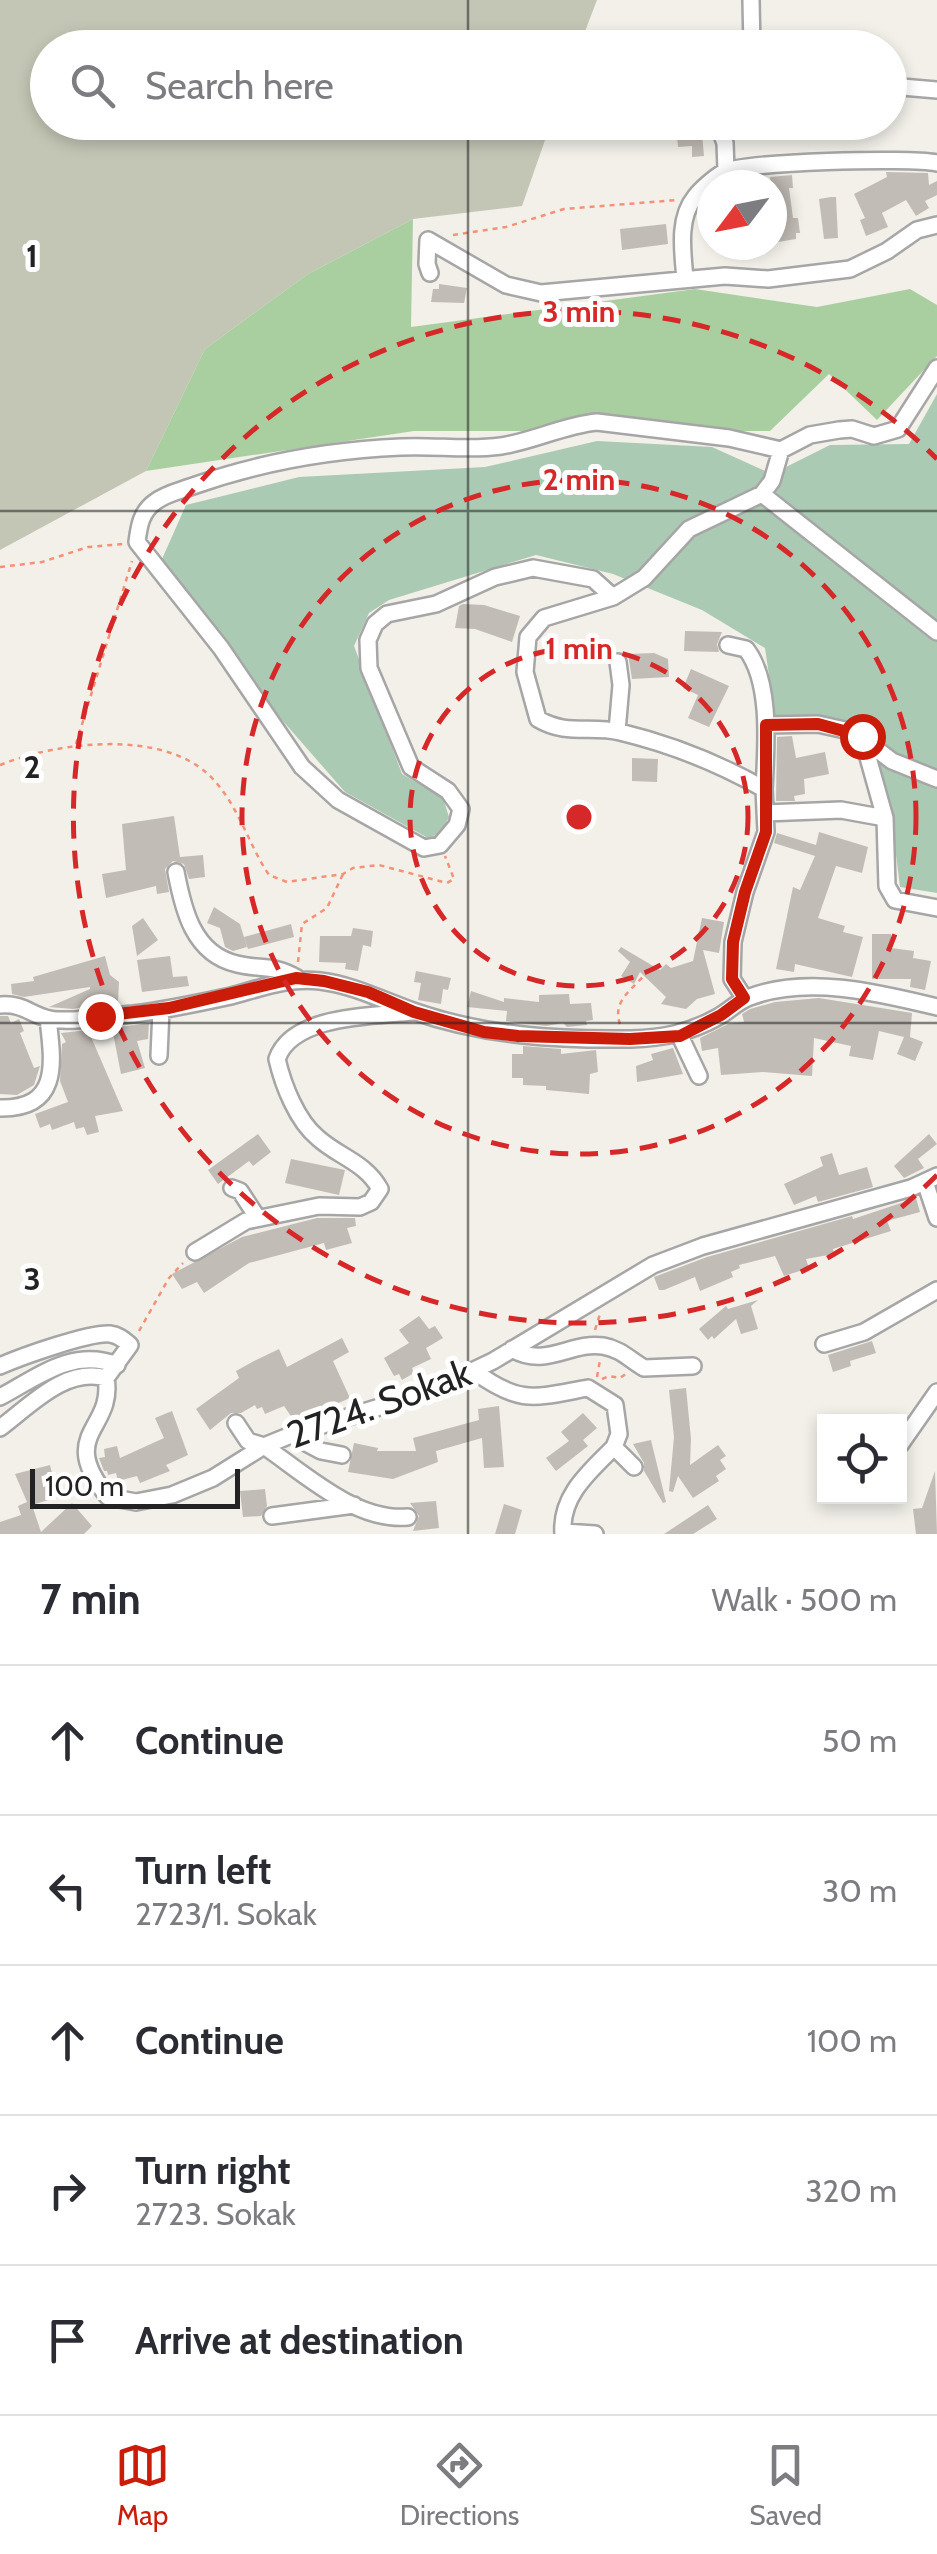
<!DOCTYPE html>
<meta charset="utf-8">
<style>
:root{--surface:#fff;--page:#f7f7f7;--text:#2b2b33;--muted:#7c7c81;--line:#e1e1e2;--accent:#cb1c09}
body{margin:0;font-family:Cabin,sans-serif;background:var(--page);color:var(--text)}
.controls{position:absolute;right:30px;bottom:30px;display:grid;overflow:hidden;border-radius:0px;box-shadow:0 5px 15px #0003}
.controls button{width:90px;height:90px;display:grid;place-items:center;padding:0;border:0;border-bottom:2px solid var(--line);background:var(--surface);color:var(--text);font:50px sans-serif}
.compass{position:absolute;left:697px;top:170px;width:90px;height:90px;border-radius:50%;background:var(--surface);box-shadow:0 5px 15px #0003;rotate:238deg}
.scale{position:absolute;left:30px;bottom:25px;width:210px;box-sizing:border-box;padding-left:10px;border:5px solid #222;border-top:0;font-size:28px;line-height:35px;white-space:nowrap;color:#222;-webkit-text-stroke:8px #fff;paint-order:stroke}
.stop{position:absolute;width:30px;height:30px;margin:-22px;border:8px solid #cb1c09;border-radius:50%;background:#fff}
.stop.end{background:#cb1c09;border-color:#fff;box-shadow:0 2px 10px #0008}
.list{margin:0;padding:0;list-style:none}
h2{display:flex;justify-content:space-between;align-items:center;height:130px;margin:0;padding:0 40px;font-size:42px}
h2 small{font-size:32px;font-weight:400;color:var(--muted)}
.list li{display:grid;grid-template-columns:65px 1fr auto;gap:30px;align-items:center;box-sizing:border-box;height:150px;padding:0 40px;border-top:2px solid var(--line)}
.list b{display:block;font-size:38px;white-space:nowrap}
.list p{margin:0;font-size:32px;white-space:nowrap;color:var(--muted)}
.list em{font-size:32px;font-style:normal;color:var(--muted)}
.icon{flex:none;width:55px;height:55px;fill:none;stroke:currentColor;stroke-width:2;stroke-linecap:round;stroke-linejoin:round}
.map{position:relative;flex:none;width:937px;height:1534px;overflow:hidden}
.search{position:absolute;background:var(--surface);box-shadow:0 5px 15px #0003;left:30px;right:30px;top:30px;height:110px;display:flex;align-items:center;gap:25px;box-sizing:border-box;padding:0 35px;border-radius:55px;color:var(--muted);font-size:38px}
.sheet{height:880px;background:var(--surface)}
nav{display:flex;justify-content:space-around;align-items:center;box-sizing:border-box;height:140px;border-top:2px solid var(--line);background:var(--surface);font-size:28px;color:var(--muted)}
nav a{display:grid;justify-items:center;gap:5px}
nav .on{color:var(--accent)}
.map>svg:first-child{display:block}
</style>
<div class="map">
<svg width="937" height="1534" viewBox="0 0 937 1534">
<rect width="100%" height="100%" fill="#f2f0e9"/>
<path fill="#c4c6b5" d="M0,0H597L579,47L48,48V122L551,123L522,206L413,219L308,274L205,349L146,471L0,550Z"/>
<path fill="#a9cfa0" d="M413,219L411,327L695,289L817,307L910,289L937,305V356L877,420L829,374L770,431H414L146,471L205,349L308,274Z"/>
<path fill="#abcab3" d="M937,394V893L900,887L890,805L869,721L775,717L765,648L702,610L613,574L536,555L389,600L369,613L354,646L402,774L443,798L449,817L441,833L428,838L345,792L275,712L162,559L186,505L299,477L485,467L597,441L712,447L772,474L830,445L909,444Z"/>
<path fill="#c2bcb6" d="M701,123L704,156L692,157V146L678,147L676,125Z
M886,172L928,173L929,185L937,181V195L925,201L929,208L916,216L906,200L882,213L888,227L866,236L860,220L865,218L854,194L887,177Z
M792,175L793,188H789L793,218H798L800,233H796V239L772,243V226L776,225L770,177Z
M831,197H836L838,238L824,239L819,199Z
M666,224L668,244L622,250L620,229Z
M439,284L467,288L464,303L431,302L433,289H439Z
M463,604L484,605L520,616L512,642L475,629L455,628L459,606Z
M685,631L722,632L717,644L719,652L684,651Z
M654,653L668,659L669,677L632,679L628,654Z
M691,669L729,686L709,727L688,718L698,695L683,688Z
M792,736L796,758L825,752L829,774L804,779L805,794L794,796L795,801H776L777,737Z
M632,758L658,759L657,782L632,781Z
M174,816L180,857L203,855L205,877L189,879L184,864L173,861L165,869L169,892L157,894L156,886L106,898L102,874L126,870L122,824Z
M819,832L868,847L862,873L836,866L818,918L845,926L843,932L863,937L852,977L795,964L794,972L776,969L793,887L800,890L815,856L774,843L777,833L816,845Z
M214,907L240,924L247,947L233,951L225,947L220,928L207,923Z
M143,918L158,940L137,956L132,926Z
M702,918L724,922L719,953L703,950L715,994L697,999L686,1009L661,1004L666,997L640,972L634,984L621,976L630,962L618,951L621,947L660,970L666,964L671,968L693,961Z
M291,924L294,937L248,949L244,937Z
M353,928L373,931L371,947L363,945L358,971L345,969L346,963L319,962L320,936H351Z
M872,934H891V948L914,951L913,958L931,961L925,990L910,987L911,979H872Z
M105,956L110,975L119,982L118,1002L95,1003V1005L73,1009L49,1007L90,989V987L24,997L12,994L11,984L34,981L33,977Z
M170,956L173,977L187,976L189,986L142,992L137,960Z
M416,971L451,978L448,990L443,989L441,1004L418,1000L421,983L414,982Z
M471,991L504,1002V998L539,1002V995L569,994L570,1004L591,1003L593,1020L586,1021L587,1025L567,1027L563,1023L546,1026L506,1021L507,1011L467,1007Z
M819,998L912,1013L910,1037L923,1042L915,1061L897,1054L904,1037L879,1031L873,1060L849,1056L851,1046L814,1038L812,1076L763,1072L721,1075L718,1048L702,1051L700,1038L728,1024L744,1022L742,1014L750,1009L775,1002Z
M0,1016H8L11,1023L19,1019L24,1031L20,1033L34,1068L40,1066L34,1085L17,1095L0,1094Z
M149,1023L148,1039L137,1041L145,1068L121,1074L112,1028Z
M88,1030L123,1111L95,1116L99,1132L87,1135L84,1127L76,1129L74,1122L52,1130L50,1124L40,1128L35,1114L68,1102L60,1081L62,1044L66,1042L61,1033Z
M523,1046L561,1049V1054L596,1050L598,1072L590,1074L589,1094L546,1090V1086L523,1085V1078H512V1054H523Z
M673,1048L683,1074L637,1082L636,1066L653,1060L651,1054Z
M258,1134L271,1152L253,1166L249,1161L218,1184L208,1170Z
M929,1134L937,1144L918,1159L924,1168L904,1178L894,1166Z
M832,1153L839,1175L867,1167L873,1187L818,1202L816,1196L794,1205L784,1184L823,1166L820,1157Z
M291,1159L345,1170L339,1195L285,1183Z
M916,1198L920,1212L887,1221L891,1231L833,1249L834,1254L806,1259L809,1268L784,1276L775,1256L739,1265L740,1268L731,1272L733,1277L700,1291L695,1277L664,1290H659L654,1277L707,1257L852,1216L853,1219Z
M317,1218H355L356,1226L347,1228L352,1243L326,1250L324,1243L249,1263L204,1293L197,1282L182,1289L172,1274L242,1237Z
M758,1300L751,1306L758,1329L741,1334L736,1319L714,1339L712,1336L708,1340L699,1329L726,1306L728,1309Z
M419,1316L429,1329L435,1326L443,1338L426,1348L431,1359L412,1368L414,1373L402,1380L399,1374L394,1376L384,1358L409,1343L399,1330Z
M342,1338L349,1352L333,1361L350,1398L295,1422L284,1406L265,1414L262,1407L257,1409L255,1405L241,1413H231L210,1430L196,1409L239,1378L236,1371L254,1361L279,1349L287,1367Z
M872,1341L876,1353L850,1361L851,1366L833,1372L828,1355Z
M686,1388L691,1439L690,1465L718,1445L726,1456L720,1460L726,1469L716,1476L719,1481L693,1498L678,1476L673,1492L669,1491L674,1437L669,1390Z
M499,1406L504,1467L484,1468L482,1438L436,1451L438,1462L393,1479L348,1472L354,1443L378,1448L377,1451H416L413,1438L479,1420L478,1409Z
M172,1411L188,1455L166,1465L170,1471L140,1483L137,1476L118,1481L116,1473L108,1475L107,1471H104L99,1458L105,1457L104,1449L117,1446L120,1458L164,1438L155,1418Z
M583,1413L597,1428L583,1440L588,1446L556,1471L546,1458L569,1441L561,1432Z
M651,1440L666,1502L663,1503L644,1471V1463L633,1444Z
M50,1465L58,1497L32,1505L41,1532L72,1503L92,1526L84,1534H0V1522L21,1515L18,1506L27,1502L15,1474Z
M935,1471L937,1534H916L913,1509L922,1508Z
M265,1489L267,1506L261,1516L243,1517L240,1491Z
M436,1501L439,1528L413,1531L419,1516L410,1503Z
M504,1504L522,1510L515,1534H495Z
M708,1505L717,1519L693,1534H664Z"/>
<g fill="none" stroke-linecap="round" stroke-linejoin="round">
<defs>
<path id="minor" d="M751,0L752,48
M890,86L937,90
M717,122L725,143L726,170
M430,273L427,264L428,240L506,285L541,293L725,276L768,279L850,269L887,251L917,230L937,225
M685,279C683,253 677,219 695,197C701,189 715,177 724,172C742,162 911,157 937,163
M762,494L937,632
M613,597L593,579L533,568L495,577L436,604L387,614L375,624L368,640L369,668L411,767L448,791L461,809L457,825L440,845L424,848L338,800L302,767L221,648L137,542C139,526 141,512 155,502C165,494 179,491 190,487C257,463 330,450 401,447C435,445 467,451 501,446C534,441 564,425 597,422L729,438L781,450
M728,645L746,649C772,682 766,748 764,789
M766,725L818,724L854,732L892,761L937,779
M617,731L621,685L618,662
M862,736L885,818L887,886L895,900L937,908
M765,813L841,810L885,818
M176,872C183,909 193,954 237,964C261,970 273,964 297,978
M745,999L732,979L733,942L745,892L766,832L764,789C720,764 670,744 620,732C590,725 567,736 538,719L525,672L528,637L544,618L613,597L644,578L689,529L762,494L772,481L781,450L810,435L839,430L852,429L874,436L898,429L937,368
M0,1005C24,1003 30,1015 50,1019C71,1023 111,1016 133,1014C166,1010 199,1003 231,996C261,988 289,977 320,981C353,985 382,1000 413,1011C484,1036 557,1040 631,1039C664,1038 689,1033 718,1017C729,1011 738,1001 750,997C808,975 879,993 937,1007
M680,1036L699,1076
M159,1056L161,1010
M0,1108C61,1109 53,1062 48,1019
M925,1182L937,1218
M232,1188L240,1191L257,1217
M195,1252L246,1221L319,1206L360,1207L371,1202L380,1189C365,1162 339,1157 318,1138C297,1121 283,1085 277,1059C292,1015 372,1016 412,1012
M824,1344L864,1332L937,1290
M512,1349C546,1369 571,1341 603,1346C621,1349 630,1360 644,1368L693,1366
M0,1366C20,1357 90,1332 110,1334C119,1335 124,1340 130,1345L106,1378
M474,1371C520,1405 534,1398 588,1388L615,1405L619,1434L614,1447
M0,1397C39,1376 73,1348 117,1365
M236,1423L248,1441L264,1446C305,1474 356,1522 408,1517
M0,1428C31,1405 65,1367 106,1378C115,1430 56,1433 108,1497L136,1502L172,1495L213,1478L264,1446L291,1435L430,1391L493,1361L653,1265L703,1246L911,1188L937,1176
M291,1435L321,1451L342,1455
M900,1445L937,1392
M272,1516L354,1505
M564,1532L595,1534
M563,1534C560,1496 589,1472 614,1447L634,1467"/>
</defs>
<use href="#minor" stroke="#a6a6a6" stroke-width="20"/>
<path stroke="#f49177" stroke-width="2.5" stroke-dasharray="5 5" stroke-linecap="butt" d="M453,235L506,227L564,209L677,200
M0,567L42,562L88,547L123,544
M76,744L132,561
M0,765C57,742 160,729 209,775C238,803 248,844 269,875L287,882L343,874L353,868L379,865L447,883L454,879L445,856
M298,962L302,924L327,908L343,874
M620,1024C611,999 636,988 649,969
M595,1330L600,1314
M139,1331L169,1278L183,1263
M597,1377L600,1360
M602,1379L609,1376L620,1378L627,1373"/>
<use href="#minor" stroke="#fff" stroke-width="15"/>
</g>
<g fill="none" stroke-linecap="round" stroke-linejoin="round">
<path stroke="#cb1c09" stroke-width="12" d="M100,1016L169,1008L296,978L324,981L368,992L414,1012L484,1032L518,1036L630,1039L680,1036L721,1015L744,998L732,979L733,942L745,892L766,832V725L818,724L862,736"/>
</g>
<path fill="none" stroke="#222" stroke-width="2.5" stroke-opacity="0.55" d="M468,0V48M468,122V1534M0,511H937M0,1023H937"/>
<g fill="none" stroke="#d62828" stroke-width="5" stroke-dasharray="18 12">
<circle cx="579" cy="817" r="169"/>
<circle cx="579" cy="817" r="337"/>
<path d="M937 1175A506 506 0 1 1 937 459"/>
</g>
<g text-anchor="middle" stroke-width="10" stroke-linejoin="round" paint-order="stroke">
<g font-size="38" fill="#222" stroke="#fff">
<text transform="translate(379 1404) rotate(-20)" y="13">2724. Sokak</text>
</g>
</g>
<g font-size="32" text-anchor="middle" font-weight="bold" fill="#222" stroke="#fff" stroke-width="10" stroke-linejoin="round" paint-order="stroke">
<text x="32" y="267">1</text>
<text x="32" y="778">2</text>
<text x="32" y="1290">3</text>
</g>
<circle cx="579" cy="817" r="15" fill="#d62828" stroke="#fff" stroke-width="5"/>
<g font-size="30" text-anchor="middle" font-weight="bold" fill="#d62828" stroke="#fff" stroke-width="10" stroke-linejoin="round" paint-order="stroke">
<text x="579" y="322">3 min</text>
<text x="579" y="490">2 min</text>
<text x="579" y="659">1 min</text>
</g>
</svg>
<div class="controls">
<button><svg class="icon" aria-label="locate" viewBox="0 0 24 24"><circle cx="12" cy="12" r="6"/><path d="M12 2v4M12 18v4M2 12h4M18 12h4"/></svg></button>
</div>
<svg class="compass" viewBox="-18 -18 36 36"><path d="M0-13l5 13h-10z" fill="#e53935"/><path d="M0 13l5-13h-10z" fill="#7c7c81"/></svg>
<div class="scale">100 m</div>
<div class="stop" style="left:862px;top:736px"></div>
<div class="stop end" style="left:100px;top:1016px"></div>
<div class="search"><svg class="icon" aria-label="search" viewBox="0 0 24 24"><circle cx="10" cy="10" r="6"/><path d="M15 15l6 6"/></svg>Search here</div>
</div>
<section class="sheet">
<h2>7 min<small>Walk · 500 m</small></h2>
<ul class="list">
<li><svg class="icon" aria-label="ahead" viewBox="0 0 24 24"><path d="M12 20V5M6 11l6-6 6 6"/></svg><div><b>Continue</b></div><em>50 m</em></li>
<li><svg class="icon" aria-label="left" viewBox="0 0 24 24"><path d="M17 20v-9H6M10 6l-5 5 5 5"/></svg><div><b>Turn left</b><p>2723/1. Sokak</p></div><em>30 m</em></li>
<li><svg class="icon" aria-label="ahead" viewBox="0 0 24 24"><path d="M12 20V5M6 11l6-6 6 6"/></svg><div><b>Continue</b></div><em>100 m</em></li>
<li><svg class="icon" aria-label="right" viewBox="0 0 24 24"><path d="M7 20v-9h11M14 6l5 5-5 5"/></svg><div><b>Turn right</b><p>2723. Sokak</p></div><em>320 m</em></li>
<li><svg class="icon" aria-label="arrive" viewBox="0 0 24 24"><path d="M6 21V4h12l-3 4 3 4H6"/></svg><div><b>Arrive at destination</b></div></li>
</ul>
</section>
<nav>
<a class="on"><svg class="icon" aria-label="map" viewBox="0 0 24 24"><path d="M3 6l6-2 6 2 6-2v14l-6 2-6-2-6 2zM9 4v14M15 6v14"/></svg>Map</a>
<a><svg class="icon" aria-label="directions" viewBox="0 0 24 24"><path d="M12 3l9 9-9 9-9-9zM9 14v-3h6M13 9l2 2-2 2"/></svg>Directions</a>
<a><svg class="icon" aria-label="saved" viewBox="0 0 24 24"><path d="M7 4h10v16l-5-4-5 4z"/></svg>Saved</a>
</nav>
